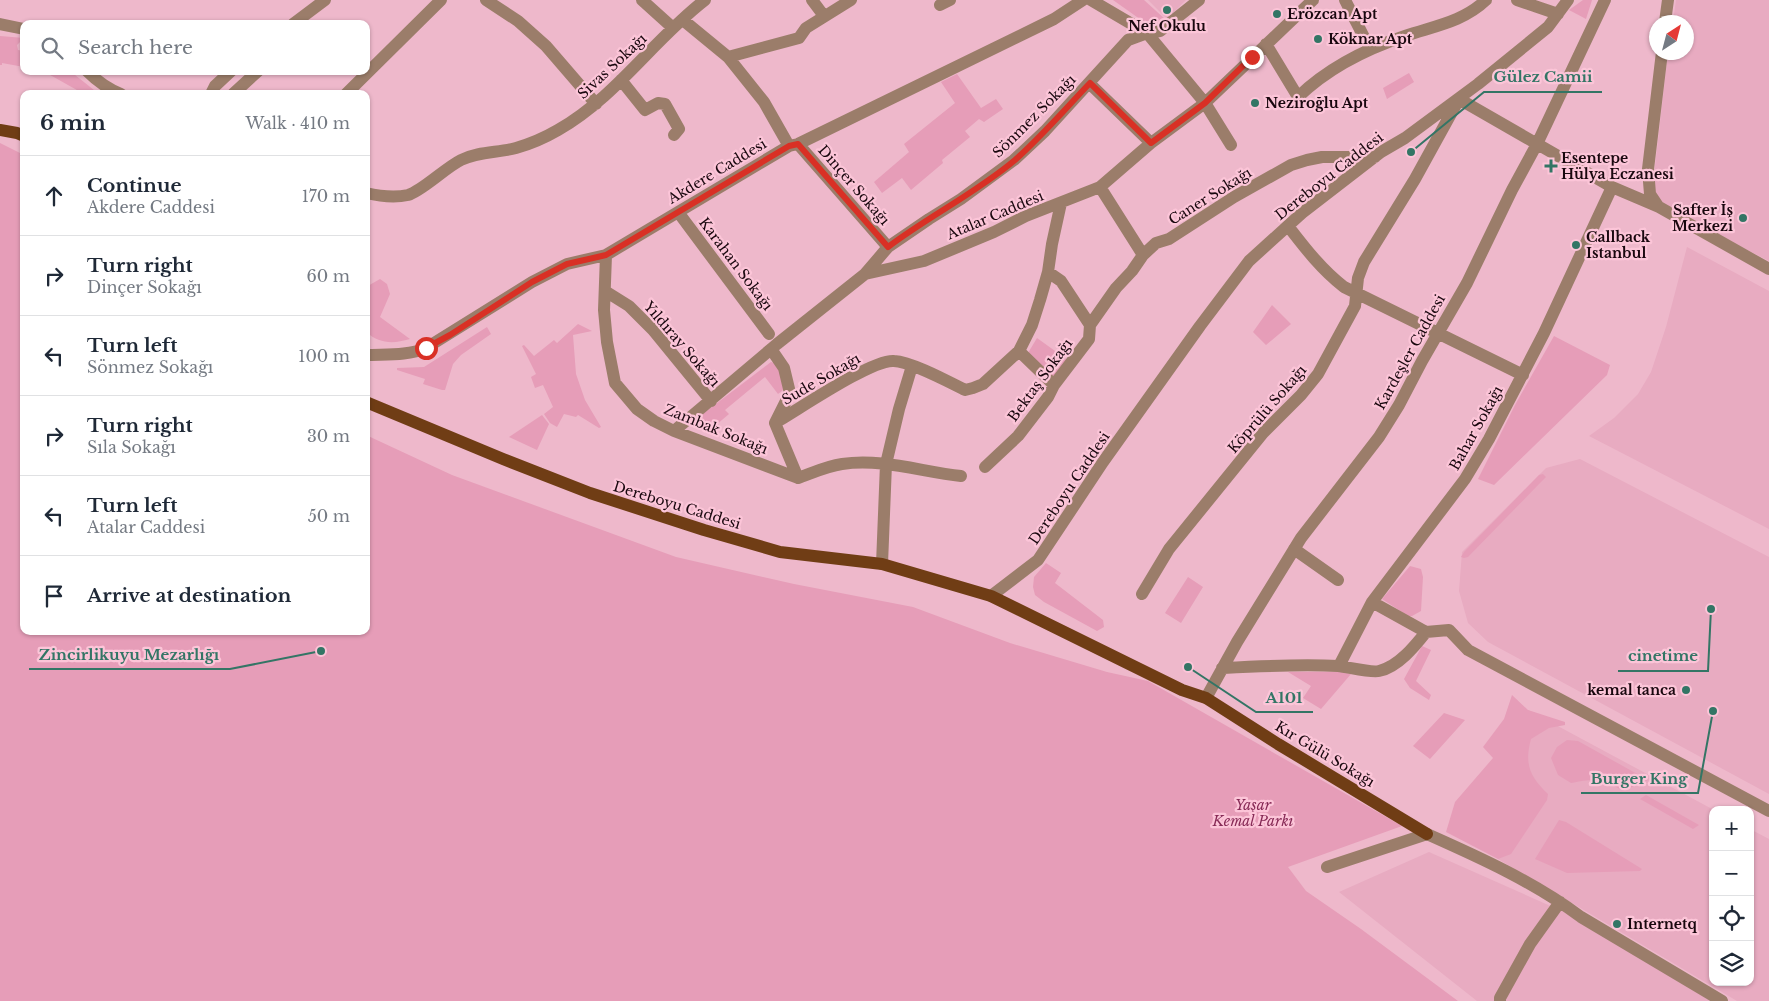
<!DOCTYPE html>
<meta charset="utf-8">
<style>
:root{--surface:#fff;--page:#f6f6f7;--text:#1f2937;--muted:#747a83;--line:#e0e1e3}
body{margin:0;font-family:"Libre Baskerville",serif;background:var(--page);color:var(--text)}
.controls{position:absolute;right:15px;bottom:15px;display:grid;overflow:hidden;border-radius:10px;box-shadow:0 1px 4px #0004}
.controls button{width:45px;height:45px;display:grid;place-items:center;padding:0;border:0;border-bottom:1px solid var(--line);background:var(--surface);color:var(--text);font:25px sans-serif}
.compass{position:absolute;left:1649px;top:15px;width:45px;height:45px;border-radius:50%;background:var(--surface);box-shadow:0 1px 4px #0004;rotate:36deg}
.stop{position:absolute;width:15px;height:15px;margin:-11px;border:4px solid #d93025;border-radius:50%;background:#fff}
.stop.end{background:#d93025;border-color:#fff;box-shadow:0 1px 5px #0008}
.list{margin:0;padding:0;list-style:none}
h2{display:flex;justify-content:space-between;align-items:center;height:65px;margin:0;padding:0 20px;font-size:21px}
h2 small{font-size:16px;font-weight:400;color:var(--muted)}
.list li{display:grid;grid-template-columns:32px 1fr auto;gap:15px;align-items:center;box-sizing:border-box;height:80px;padding:0 20px;border-top:1px solid var(--line)}
.list b{display:block;font-size:19px;white-space:nowrap}
.list p{margin:0;font-size:16px;white-space:nowrap;color:var(--muted)}
.list em{font-size:16px;font-style:normal;color:var(--muted)}
.icon{flex:none;width:28px;height:28px;fill:none;stroke:currentColor;stroke-width:2;stroke-linecap:round;stroke-linejoin:round}
.map{position:relative;flex:none;width:1769px;height:1001px;overflow:hidden}
.search{position:absolute;background:var(--surface);box-shadow:0 1px 4px #0004;left:20px;top:20px;width:350px;height:55px;display:flex;align-items:center;gap:12px;box-sizing:border-box;padding:0 18px;border-radius:10px;color:var(--muted);font-size:19px}
.panel{position:absolute;background:var(--surface);box-shadow:0 1px 4px #0004;left:20px;top:90px;width:350px;height:545px;border-radius:10px}
.map>svg:first-child{display:block}
</style>
<div class="map">
<svg width="1769" height="1001" viewBox="0 0 1769 1001">
<rect width="100%" height="100%" fill="#eeb8cb"/>
<path fill="#e8abc1" d="M1148,0H1186L1167,19Z
M1676,0H1769V261L1651,201L1668,53L1686,52V22H1673Z
M1687,247L1769,291V529L1589,436L1614,418L1638,394L1651,372L1666,327Z
M1580,459L1769,557V794L1488,642L1468,623L1459,591L1462,552L1546,468Z
M1528,710L1714,810L1713,982H1750V829L1769,839V1001H1737L1498,859L1531,795L1511,737Z
M1429,852L1573,916L1717,1001H1477L1339,892Z"/>
<path fill="#e69db8" d="M1113,0H1144L1166,20L1154,25L1144,22Z
M1583,0H1592L1586,19L1569,10Z
M0,36L24,38L17,45L18,50L24,51V67L2,63V65H0Z
M43,71H70L99,94H84Z
M1409,73L1414,82L1387,99L1383,88Z
M957,74L981,108L996,99L1003,109L984,122L979,119L965,131L970,137L942,160L943,163L911,190L902,178L882,193L874,182L909,152L904,144L955,103L941,82Z
M0,143L24,155V631H366V435L452,475L676,557L794,584L913,607L1010,643L1107,672L1148,681L1402,826L1288,867L1306,891L1361,929L1458,1001H0Z
M380,279L387,284L390,294L380,317L410,339C393,344 380,344 366,332V287Z
M1272,305L1291,324L1266,345L1253,332Z
M578,324L592,331L573,335L576,374L585,400L601,427L599,428L578,415L576,417L564,414L557,427L550,423L544,414L553,407L543,385L535,388L531,377L536,374L522,346L524,345L534,356L554,340L557,343Z
M487,327L491,334L461,355L453,364L445,390H442L423,384L425,379L397,370V368L424,367Z
M1554,336L1610,365L1607,375L1494,485L1478,479L1515,405Z
M1037,338L1069,361L1056,379L1028,353Z
M771,362L777,364L782,371L783,390L778,394L765,377L725,410L729,414L709,431L700,416Z
M542,415L549,424L537,450L509,437Z
M1543,474L1546,477L1540,483L1468,557L1464,558L1461,557L1464,552L1539,475Z
M1046,563L1061,573L1055,583L1103,620L1104,627L1097,631L1044,602L1035,595L1033,587L1034,577Z
M1410,566L1421,569L1423,577L1421,611L1412,616H1408L1382,599Z
M1188,577L1203,587L1181,623L1165,613Z
M1422,646L1431,650L1416,681L1431,695L1429,700L1410,688L1404,679Z
M1288,672H1342L1351,674L1321,709L1303,698L1311,686Z
M1512,695L1528,710L1565,722V725L1549,728L1531,739C1524,764 1530,777 1548,794L1547,800L1511,854L1498,859L1446,832L1455,802L1493,758L1483,747L1504,719Z
M1444,713L1465,720L1430,759L1413,746Z
M1567,740L1578,741L1648,780L1623,791C1602,778 1595,778 1571,783L1558,775L1551,758L1557,747Z
M1646,795L1699,825L1693,829L1640,799Z
M1559,820L1566,822L1642,869L1640,871L1567,873L1535,859Z"/>
<g fill="none" stroke-linecap="round" stroke-linejoin="round">
<path stroke="#9b7d6a" stroke-width="12" d="M486,0L518,21L546,46L596,104
M642,0L673,28
M812,0L824,16
M1091,0L1147,33L1205,103L1231,145
M1345,0L1370,49
M1517,0L1558,14
M940,5L950,0
M683,20L728,57L764,102L789,146
M1665,22L1668,0
M0,24L24,29
M293,24L325,0
M1266,44L1298,97C1328,68 1366,49 1405,36C1434,26 1463,22 1486,0
M728,57L799,38L806,28L851,0
M87,71C97,81 108,89 121,94
M621,80L645,110L658,103L665,104L679,129L674,135
M1089,83L1151,143
M211,94L215,86L231,71
M233,94L258,71
M346,94L441,0
M1459,99L1612,187L1659,207L1769,269
M798,144L888,247
M1100,187L1143,255
M366,193C379,196 394,198 408,195C422,191 445,168 461,160C479,151 498,153 516,148C530,144 546,137 558,130C616,97 653,40 705,0
M1658,206L1650,194L1648,169L1662,52
M678,212L769,334
M1288,226C1305,248 1321,269 1344,287L1523,375
M606,255L604,310L607,342L615,383L637,409L654,421L674,431L798,478
M1048,272L1061,281L1090,325
M865,274L888,247L929,219L961,199L1014,160L1045,131L1128,40L1147,33L1160,31L1199,0
M605,291L629,306L653,330L711,401
M771,349L784,368L790,393L775,423
M1019,351L1054,385
M366,355C387,354 407,356 426,348L532,282L567,264L606,255L789,146L798,144L1054,19L1083,0
M775,423C798,410 872,359 894,361C912,362 947,381 965,390L973,388L983,384L1019,351L1032,325L1040,300L1048,272L1052,244L1061,203
M775,423L798,478
M674,431L777,344L865,274L924,261L994,232L1026,216L1100,187L1151,143L1205,103L1313,0
M985,467L1018,436L1048,397L1054,385L1089,339L1090,325L1116,288L1132,271L1143,255L1156,243L1169,239L1234,197L1291,165L1307,160L1322,157H1375
M798,478C812,473 827,466 842,464C882,458 922,472 961,476
M1294,549L1338,580
M882,564L886,464L899,409L912,366
M1142,594L1169,549L1263,433L1301,395L1318,374L1355,306L1358,278L1364,262L1415,179L1458,101
M991,596L1038,560L1103,462L1200,326L1249,261L1302,213L1381,152L1405,138L1478,84L1548,27L1568,0
M1372,602L1426,632L1449,630L1468,650L1769,811
M1339,666L1372,602L1465,479L1489,439L1544,333L1612,187
M1222,668C1261,666 1299,664 1338,666C1348,667 1371,673 1379,671C1398,667 1415,646 1426,632
M1206,698L1237,642L1301,538L1379,437L1399,405L1422,361L1467,283L1512,190L1537,144L1605,0
M1327,867L1427,834C1481,858 1534,882 1581,917L1722,1001
M1500,1001V998L1530,944L1560,902"/>
<path stroke="#703d15" stroke-width="12" d="M0,130L17,133L24,136
M366,402L503,459L590,493L704,530L780,552L882,564L991,596L1182,690L1206,698L1278,744L1427,834"/>
</g>
<g fill="none" stroke-linecap="round" stroke-linejoin="round">
<path stroke="#d93025" stroke-width="6" d="M426,348L450,335L532,282L567,264L606,255L789,146L798,144L888,247C929,216 976,193 1015,160C1042,136 1065,109 1090,83L1151,143L1205,103L1252,57"/>
</g>
<g fill="#337565" stroke="#fcc5d8" stroke-width="2">
<circle cx="1167" cy="10" r="5"/>
<circle cx="1277" cy="14" r="5"/>
<circle cx="1318" cy="39" r="5"/>
<circle cx="1255" cy="103" r="5"/>
<path d="M1548.5 158.5h5v5h5v5h-5v5h-5v-5h-5v-5h5z"/>
<circle cx="1743" cy="218" r="5"/>
<circle cx="1576" cy="245" r="5"/>
<circle cx="1686" cy="690" r="5"/>
<circle cx="1617" cy="924" r="5"/>
</g>
<g text-anchor="middle" stroke-width="4.5" stroke-linejoin="round" paint-order="stroke">
<g font-size="14" font-weight="bold" fill="#19070e" stroke="#fcc5d8" text-anchor="start">
<text x="1287" y="19">Erözcan Apt</text>
<text x="1167" y="31" text-anchor="middle">Nef Okulu</text>
<text x="1328" y="44">Köknar Apt</text>
<text x="1265" y="108">Neziroğlu Apt</text>
<text x="1561" y="163">Esentepe<tspan x="1561" dy="16">Hülya Eczanesi</tspan></text>
<text x="1733" y="215" text-anchor="end">Safter İş<tspan x="1733" dy="16">Merkezi</tspan></text>
<text x="1586" y="242">Callback<tspan x="1586" dy="16">Istanbul</tspan></text>
<text x="1676" y="695" text-anchor="end">kemal tanca</text>
<text x="1627" y="929">Internetq</text>
</g>
<g font-size="14" fill="#19070e" stroke="#fcc5d8">
<text transform="translate(612 66) rotate(-43)" y="5">Sivas Sokağı</text>
<text transform="translate(1034 116) rotate(-45)" y="5">Sönmez Sokağı</text>
<text transform="translate(717 171) rotate(-31)" y="5">Akdere Caddesi</text>
<text transform="translate(1329 176) rotate(-38)" y="5">Dereboyu Caddesi</text>
<text transform="translate(854 185) rotate(49)" y="5">Dinçer Sokağı</text>
<text transform="translate(1210 196) rotate(-32)" y="5">Caner Sokağı</text>
<text transform="translate(995 215) rotate(-23)" y="5">Atalar Caddesi</text>
<text transform="translate(736 264) rotate(53)" y="5">Karahan Sokağı</text>
<text transform="translate(682 344) rotate(49)" y="5">Yıldıray Sokağı</text>
<text transform="translate(1410 352) rotate(-61)" y="5">Kardeşler Caddesi</text>
<text transform="translate(821 379) rotate(-30)" y="5">Sude Sokağı</text>
<text transform="translate(1040 380) rotate(-54)" y="5">Bektaş Sokağı</text>
<text transform="translate(1267 409) rotate(-49)" y="5">Köprülü Sokağı</text>
<text transform="translate(1476 428) rotate(-61)" y="5">Bahar Sokağı</text>
<text transform="translate(716 429) rotate(22)" y="5">Zambak Sokağı</text>
<text transform="translate(1069 488) rotate(-56)" y="5">Dereboyu Caddesi</text>
<text transform="translate(677 505) rotate(17)" y="5">Dereboyu Caddesi</text>
<text transform="translate(1325 754) rotate(31)" y="5">Kır Gülü Sokağı</text>
</g>
<g font-size="14" font-style="italic" fill="#872a56" stroke="#fcc5d8">
<text x="1253" y="810">Yaşar<tspan x="1253" dy="16">Kemal Parkı</tspan></text>
</g>
</g>
<path fill="none" stroke="#337565" stroke-width="2" d="M1411 152L1484 92H1602M321 651L230 669H29M1711 609L1708 671H1618M1188 667L1256 712H1313M1713 711L1698 793H1581"/>
<g fill="#337565" stroke="#fcc5d8" stroke-width="2">
<circle cx="1411" cy="152" r="5"/>
<circle cx="321" cy="651" r="5"/>
<circle cx="1711" cy="609" r="5"/>
<circle cx="1188" cy="667" r="5"/>
<circle cx="1713" cy="711" r="5"/>
</g>
<g font-size="15" text-anchor="middle" font-weight="bold" fill="#337565" stroke="#fcc5d8" stroke-width="4.5" stroke-linejoin="round" paint-order="stroke">
<text x="1543" y="82">Gülez Camii</text>
<text x="129" y="660">Zincirlikuyu Mezarlığı</text>
<text x="1663" y="661">cinetime</text>
<text x="1284" y="703">A101</text>
<text x="1639" y="784">Burger King</text>
</g>
</svg>
<div class="controls">
<button>+</button>
<button>−</button>
<button><svg class="icon" aria-label="locate" viewBox="0 0 24 24"><circle cx="12" cy="12" r="6"/><path d="M12 2v4M12 18v4M2 12h4M18 12h4"/></svg></button>
<button><svg class="icon" aria-label="layers" viewBox="0 0 24 24"><path d="M12 4l9 5-9 5-9-5zM3 14l9 5 9-5"/></svg></button>
</div>
<svg class="compass" viewBox="-18 -18 36 36"><path d="M0-13l5 13h-10z" fill="#e53935"/><path d="M0 13l5-13h-10z" fill="#747a83"/></svg>
<div class="stop" style="left:426px;top:348px"></div>
<div class="stop end" style="left:1252px;top:57px"></div>
<div class="search"><svg class="icon" aria-label="search" viewBox="0 0 24 24"><circle cx="10" cy="10" r="6"/><path d="M15 15l6 6"/></svg>Search here</div>
<section class="panel">
<h2>6 min<small>Walk · 410 m</small></h2>
<ul class="list">
<li><svg class="icon" aria-label="ahead" viewBox="0 0 24 24"><path d="M12 20V5M6 11l6-6 6 6"/></svg><div><b>Continue</b><p>Akdere Caddesi</p></div><em>170 m</em></li>
<li><svg class="icon" aria-label="right" viewBox="0 0 24 24"><path d="M7 20v-9h11M14 6l5 5-5 5"/></svg><div><b>Turn right</b><p>Dinçer Sokağı</p></div><em>60 m</em></li>
<li><svg class="icon" aria-label="left" viewBox="0 0 24 24"><path d="M17 20v-9H6M10 6l-5 5 5 5"/></svg><div><b>Turn left</b><p>Sönmez Sokağı</p></div><em>100 m</em></li>
<li><svg class="icon" aria-label="right" viewBox="0 0 24 24"><path d="M7 20v-9h11M14 6l5 5-5 5"/></svg><div><b>Turn right</b><p>Sıla Sokağı</p></div><em>30 m</em></li>
<li><svg class="icon" aria-label="left" viewBox="0 0 24 24"><path d="M17 20v-9H6M10 6l-5 5 5 5"/></svg><div><b>Turn left</b><p>Atalar Caddesi</p></div><em>50 m</em></li>
<li><svg class="icon" aria-label="arrive" viewBox="0 0 24 24"><path d="M6 21V4h12l-3 4 3 4H6"/></svg><div><b>Arrive at destination</b></div></li>
</ul>
</section>
</div>
